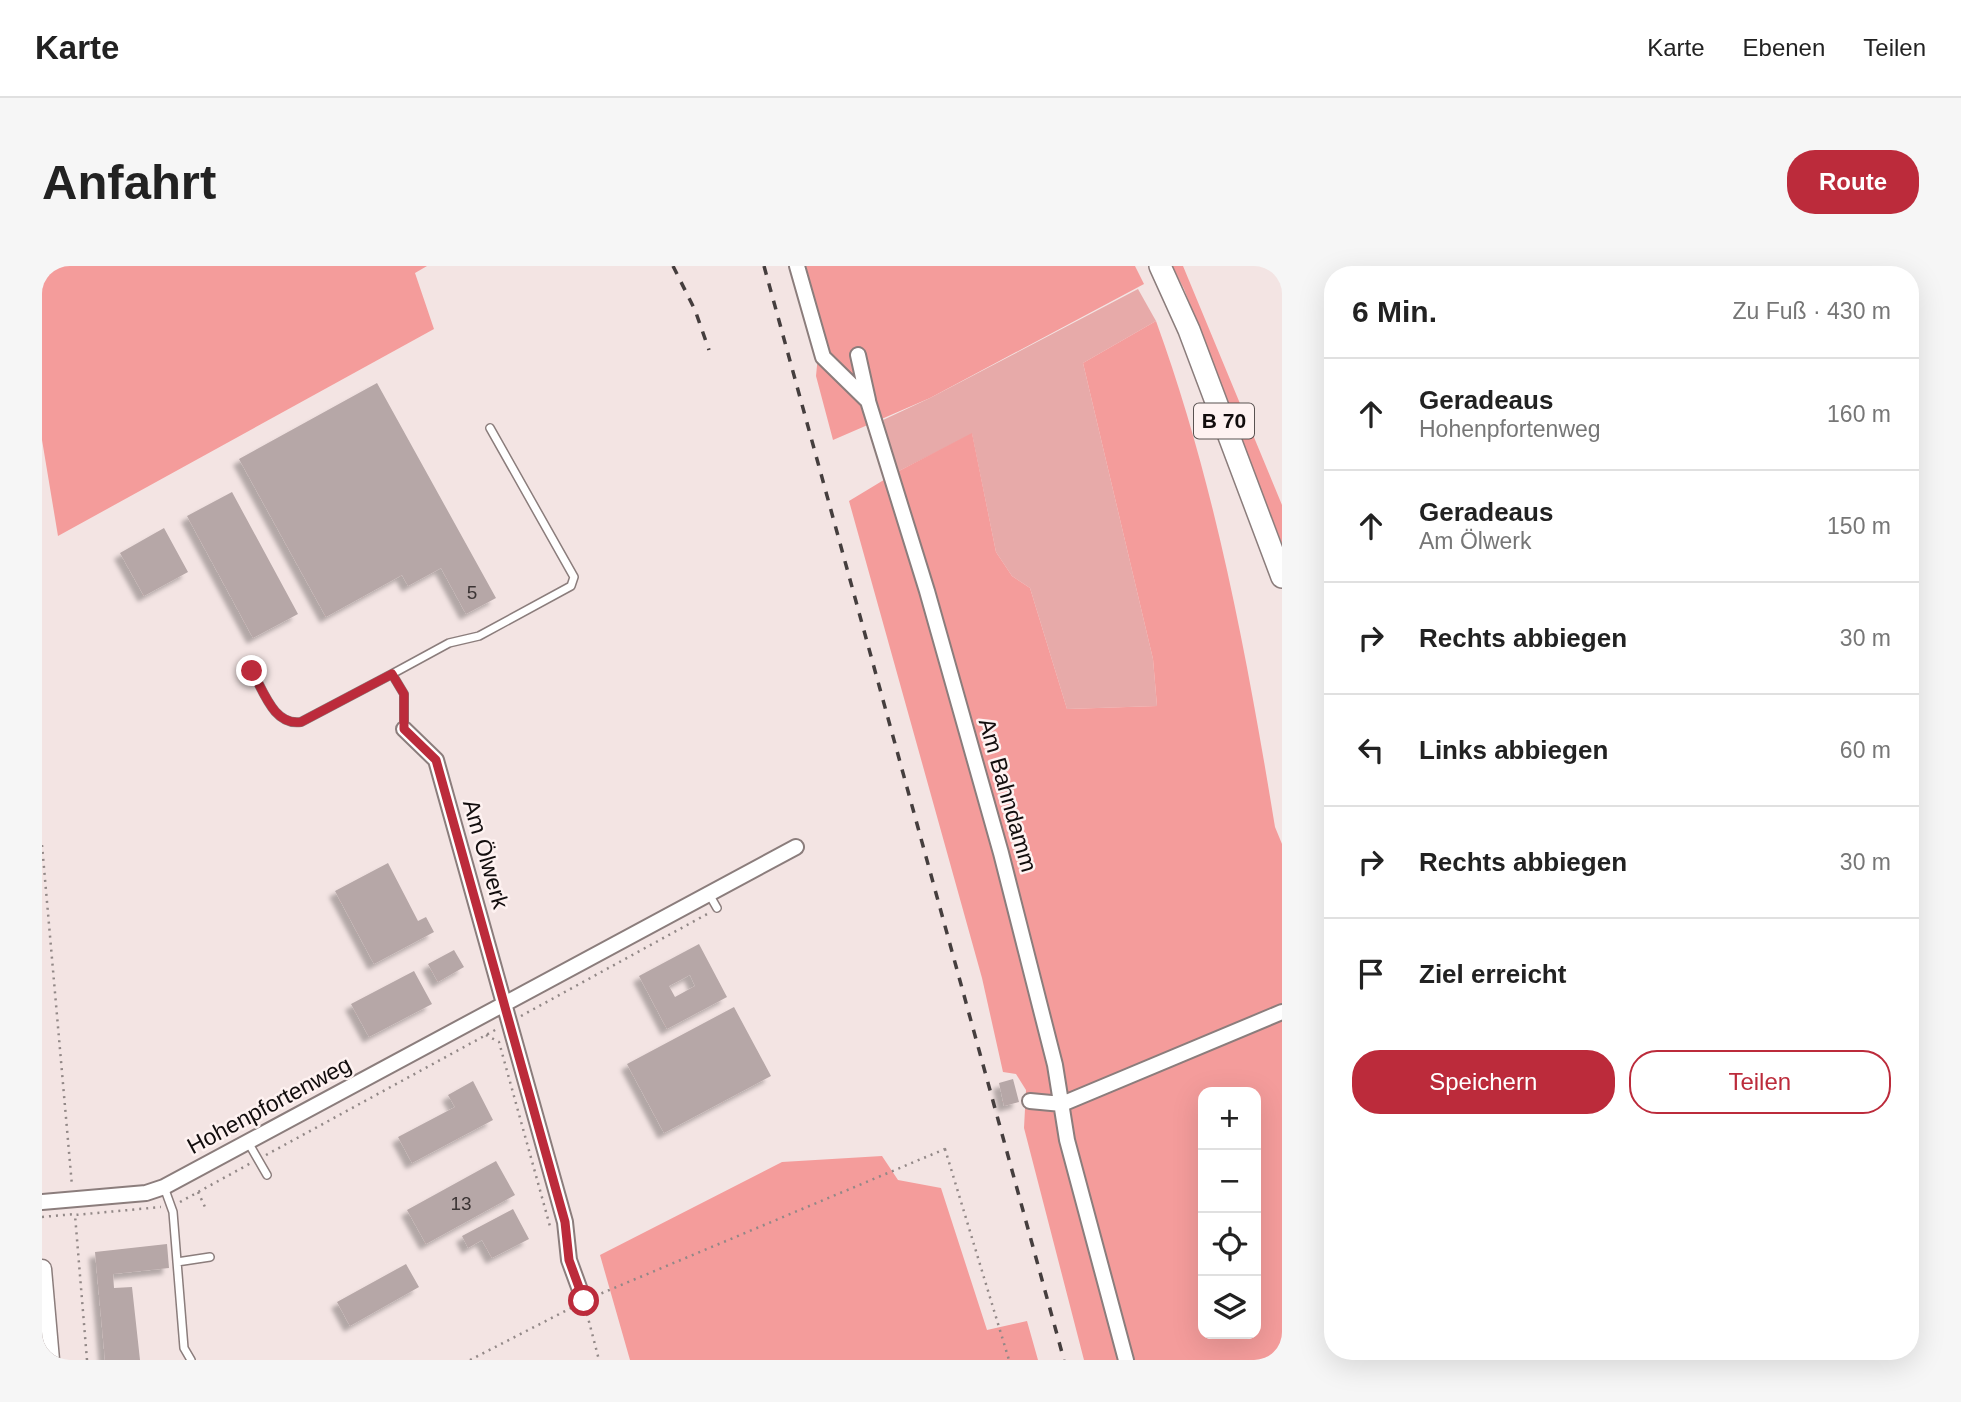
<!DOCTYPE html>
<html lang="de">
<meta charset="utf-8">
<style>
:root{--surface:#fff;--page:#f6f6f6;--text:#222;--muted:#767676;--line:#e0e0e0;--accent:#bc2b3b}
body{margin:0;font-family:Arial,sans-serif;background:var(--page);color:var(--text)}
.controls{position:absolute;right:21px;bottom:21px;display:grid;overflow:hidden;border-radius:14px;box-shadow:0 7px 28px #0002}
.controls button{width:63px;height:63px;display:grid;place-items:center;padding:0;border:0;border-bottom:2px solid var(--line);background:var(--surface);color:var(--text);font:35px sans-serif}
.stop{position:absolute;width:21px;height:21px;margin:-16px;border:5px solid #bc2b3b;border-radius:50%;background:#fff}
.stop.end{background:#bc2b3b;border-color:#fff;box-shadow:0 2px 7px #0008}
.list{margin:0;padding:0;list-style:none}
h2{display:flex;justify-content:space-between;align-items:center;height:91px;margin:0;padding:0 28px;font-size:30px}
h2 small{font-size:23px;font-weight:400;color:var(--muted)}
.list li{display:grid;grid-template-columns:46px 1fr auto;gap:21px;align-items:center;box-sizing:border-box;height:112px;padding:0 28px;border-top:2px solid var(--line)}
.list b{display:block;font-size:26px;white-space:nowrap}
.list p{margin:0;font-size:23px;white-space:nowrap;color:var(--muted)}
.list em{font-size:23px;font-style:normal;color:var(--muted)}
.actions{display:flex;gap:14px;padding:21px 28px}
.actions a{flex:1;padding:16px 0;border:2px solid var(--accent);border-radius:28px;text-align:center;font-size:24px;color:var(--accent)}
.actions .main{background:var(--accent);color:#fff}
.icon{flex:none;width:38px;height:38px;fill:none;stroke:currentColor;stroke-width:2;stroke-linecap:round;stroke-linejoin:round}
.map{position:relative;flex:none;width:1240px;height:1094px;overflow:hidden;border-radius:28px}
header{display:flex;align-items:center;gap:42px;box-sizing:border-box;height:98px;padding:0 35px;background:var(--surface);border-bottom:2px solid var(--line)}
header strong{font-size:33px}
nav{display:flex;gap:38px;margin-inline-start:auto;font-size:24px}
.intro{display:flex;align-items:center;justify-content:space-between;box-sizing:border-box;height:168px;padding:0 42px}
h1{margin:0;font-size:49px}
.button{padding:18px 32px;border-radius:28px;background:var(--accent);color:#fff;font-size:24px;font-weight:700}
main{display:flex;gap:42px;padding:0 42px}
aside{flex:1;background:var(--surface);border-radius:28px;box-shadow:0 7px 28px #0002}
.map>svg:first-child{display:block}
</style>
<header>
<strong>Karte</strong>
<nav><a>Karte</a><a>Ebenen</a><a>Teilen</a></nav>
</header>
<div class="intro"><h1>Anfahrt</h1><a class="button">Route</a></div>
<main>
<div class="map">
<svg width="1240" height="1094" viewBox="0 0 1240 1094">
<defs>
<filter id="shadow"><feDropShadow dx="-6" dy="6" stdDeviation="2" flood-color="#0004"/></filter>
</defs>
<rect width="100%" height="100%" fill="#f3e4e3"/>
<path fill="#e7aaa9" d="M1096,23L1114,55L1041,97L1111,393L1115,440L1025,443L988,322L970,310L954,286L930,168L855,206L841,154L888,132Z"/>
<path fill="#f49c9b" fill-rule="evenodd" d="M0,0H385L373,7L392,63L16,270L0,174Z
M764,0H1093L1102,18L888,132L791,174L774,110L779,58Z
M1130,0H1141L1240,239V278L1142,23Z
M1114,55C1173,217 1205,390 1233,561L1240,578V1094H1042L982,862L984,824L974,808L961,806L940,712L807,235L855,206L930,167L954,286L970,310L988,322L1025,443L1115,440L1111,393L1041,97ZM1161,826H1214V1068H1161Z
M840,890L856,914L899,922L945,1064L985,1055L996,1094H588L558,989L740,896Z"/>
<path fill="#b6a7a7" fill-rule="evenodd" filter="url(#shadow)" d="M335,117L454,332L424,348L399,302L366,320L360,309L284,351L197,193Z
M190,226L256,348L211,372L145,250Z
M122,262L146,306L102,330L78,287Z
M346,597L376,655L384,651L392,666L332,698L293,625Z
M657,678L685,731L625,763L597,710ZM648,709L653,720L633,731L627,720Z
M412,684L422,701L396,716L386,698Z
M372,705L390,738L327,771L309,738Z
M692,741L729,810L622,867L585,798Z
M971,813L977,836L962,840L957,817Z
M431,815L451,854L370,897L356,871L413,841L406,829Z
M454,895L473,929L384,978L365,944Z
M471,943L487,973L450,992L440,974L426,982L420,970Z
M125,978L127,1002L71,1008L72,1022L90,1021L98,1094H63L53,986Z
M364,998L377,1021L308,1060L295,1036Z"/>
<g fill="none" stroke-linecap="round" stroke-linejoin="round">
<defs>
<path id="service" d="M210,405C222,426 232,460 259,456L350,408L362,428V463
M350,408L407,377L437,370L529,320L532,311L448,162
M667,628L675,642
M206,876L225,909
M122,921L131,946L142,1082L149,1094
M135,996L168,991"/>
<path id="minor" d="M755,0L781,91L826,135L885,325L959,587L1013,799L1025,874L1084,1094
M816,89L826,134
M362,463L394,494L523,956L527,994L542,1035
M988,835L1020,838L1240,746
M0,936L104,927L122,921L754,581"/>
<path id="tertiary" d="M0,1003L8,1094"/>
<path id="primary" d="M1118,0L1147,64L1240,311"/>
</defs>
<use href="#service" stroke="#8b7d7c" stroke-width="10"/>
<use href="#minor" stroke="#8b7d7c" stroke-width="18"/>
<use href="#tertiary" stroke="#8b7d7c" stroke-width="21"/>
<use href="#primary" stroke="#8b7d7c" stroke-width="24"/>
<path stroke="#928887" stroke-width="2.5" stroke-dasharray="2 5" stroke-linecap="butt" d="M0,579L30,920
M479,750L667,647
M444,769L457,776L509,964
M903,883L967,1094
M224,889L455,763
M156,926L163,941
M138,936L209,897
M0,951L33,948
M553,1030L903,883L900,880
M545,1048L557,1094
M45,1094L33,949L119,941
M428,1094L531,1041"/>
<use href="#service" stroke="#fff" stroke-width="7"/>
<use href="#minor" stroke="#fff" stroke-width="14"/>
<use href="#tertiary" stroke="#fff" stroke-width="18"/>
<use href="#primary" stroke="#fff" stroke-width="21"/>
<path stroke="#453e3e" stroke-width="3.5" stroke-dasharray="9 9" stroke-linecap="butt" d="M631,0L653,44L667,84
M722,0L1022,1094"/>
</g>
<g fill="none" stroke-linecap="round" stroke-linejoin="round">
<path stroke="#bc2b3b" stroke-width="9" d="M210,405C222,426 232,460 259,456L350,408L362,428V463L394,494L523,956L527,994L542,1035"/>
</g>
<g text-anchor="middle" stroke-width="5" stroke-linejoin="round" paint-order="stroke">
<g font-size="19" fill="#3b3434">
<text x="430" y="333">5</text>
<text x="419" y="944">13</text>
</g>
<rect fill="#fef2f1" stroke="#595251" stroke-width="2" x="1152" y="137.5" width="60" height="35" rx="5"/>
<g font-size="21" font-weight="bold" fill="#120d0d">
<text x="1182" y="162">B 70</text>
</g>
<g font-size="23" fill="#120d0d" stroke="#fef2f1">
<text transform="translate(966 529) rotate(74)" y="8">Am Bahndamm</text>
<text transform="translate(444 588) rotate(74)" y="8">Am Ölwerk</text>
<text transform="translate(227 839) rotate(-28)" y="8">Hohenpfortenweg</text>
</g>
</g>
</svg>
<div class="controls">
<button>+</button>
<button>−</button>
<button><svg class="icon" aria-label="locate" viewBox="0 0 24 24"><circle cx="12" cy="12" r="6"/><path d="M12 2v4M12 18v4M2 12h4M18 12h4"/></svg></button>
<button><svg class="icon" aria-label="layers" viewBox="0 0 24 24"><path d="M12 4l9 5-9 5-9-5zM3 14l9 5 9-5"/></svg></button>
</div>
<div class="stop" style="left:542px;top:1035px"></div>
<div class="stop end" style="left:210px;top:405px"></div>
</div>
<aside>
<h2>6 Min.<small>Zu Fuß · 430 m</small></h2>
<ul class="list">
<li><svg class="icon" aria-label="ahead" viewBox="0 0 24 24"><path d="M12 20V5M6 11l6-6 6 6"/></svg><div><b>Geradeaus</b><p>Hohenpfortenweg</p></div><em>160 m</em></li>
<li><svg class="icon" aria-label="ahead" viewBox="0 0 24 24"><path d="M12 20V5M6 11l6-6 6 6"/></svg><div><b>Geradeaus</b><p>Am Ölwerk</p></div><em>150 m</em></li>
<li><svg class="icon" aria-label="right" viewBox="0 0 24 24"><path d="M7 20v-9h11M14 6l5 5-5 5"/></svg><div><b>Rechts abbiegen</b></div><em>30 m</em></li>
<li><svg class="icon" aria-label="left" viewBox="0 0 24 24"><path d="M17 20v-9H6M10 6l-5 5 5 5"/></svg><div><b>Links abbiegen</b></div><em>60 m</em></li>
<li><svg class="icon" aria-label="right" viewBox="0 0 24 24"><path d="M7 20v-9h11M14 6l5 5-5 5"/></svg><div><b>Rechts abbiegen</b></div><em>30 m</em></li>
<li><svg class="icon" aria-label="arrive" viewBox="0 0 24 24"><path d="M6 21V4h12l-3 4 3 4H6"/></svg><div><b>Ziel erreicht</b></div></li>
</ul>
<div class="actions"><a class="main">Speichern</a><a>Teilen</a></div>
</aside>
</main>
